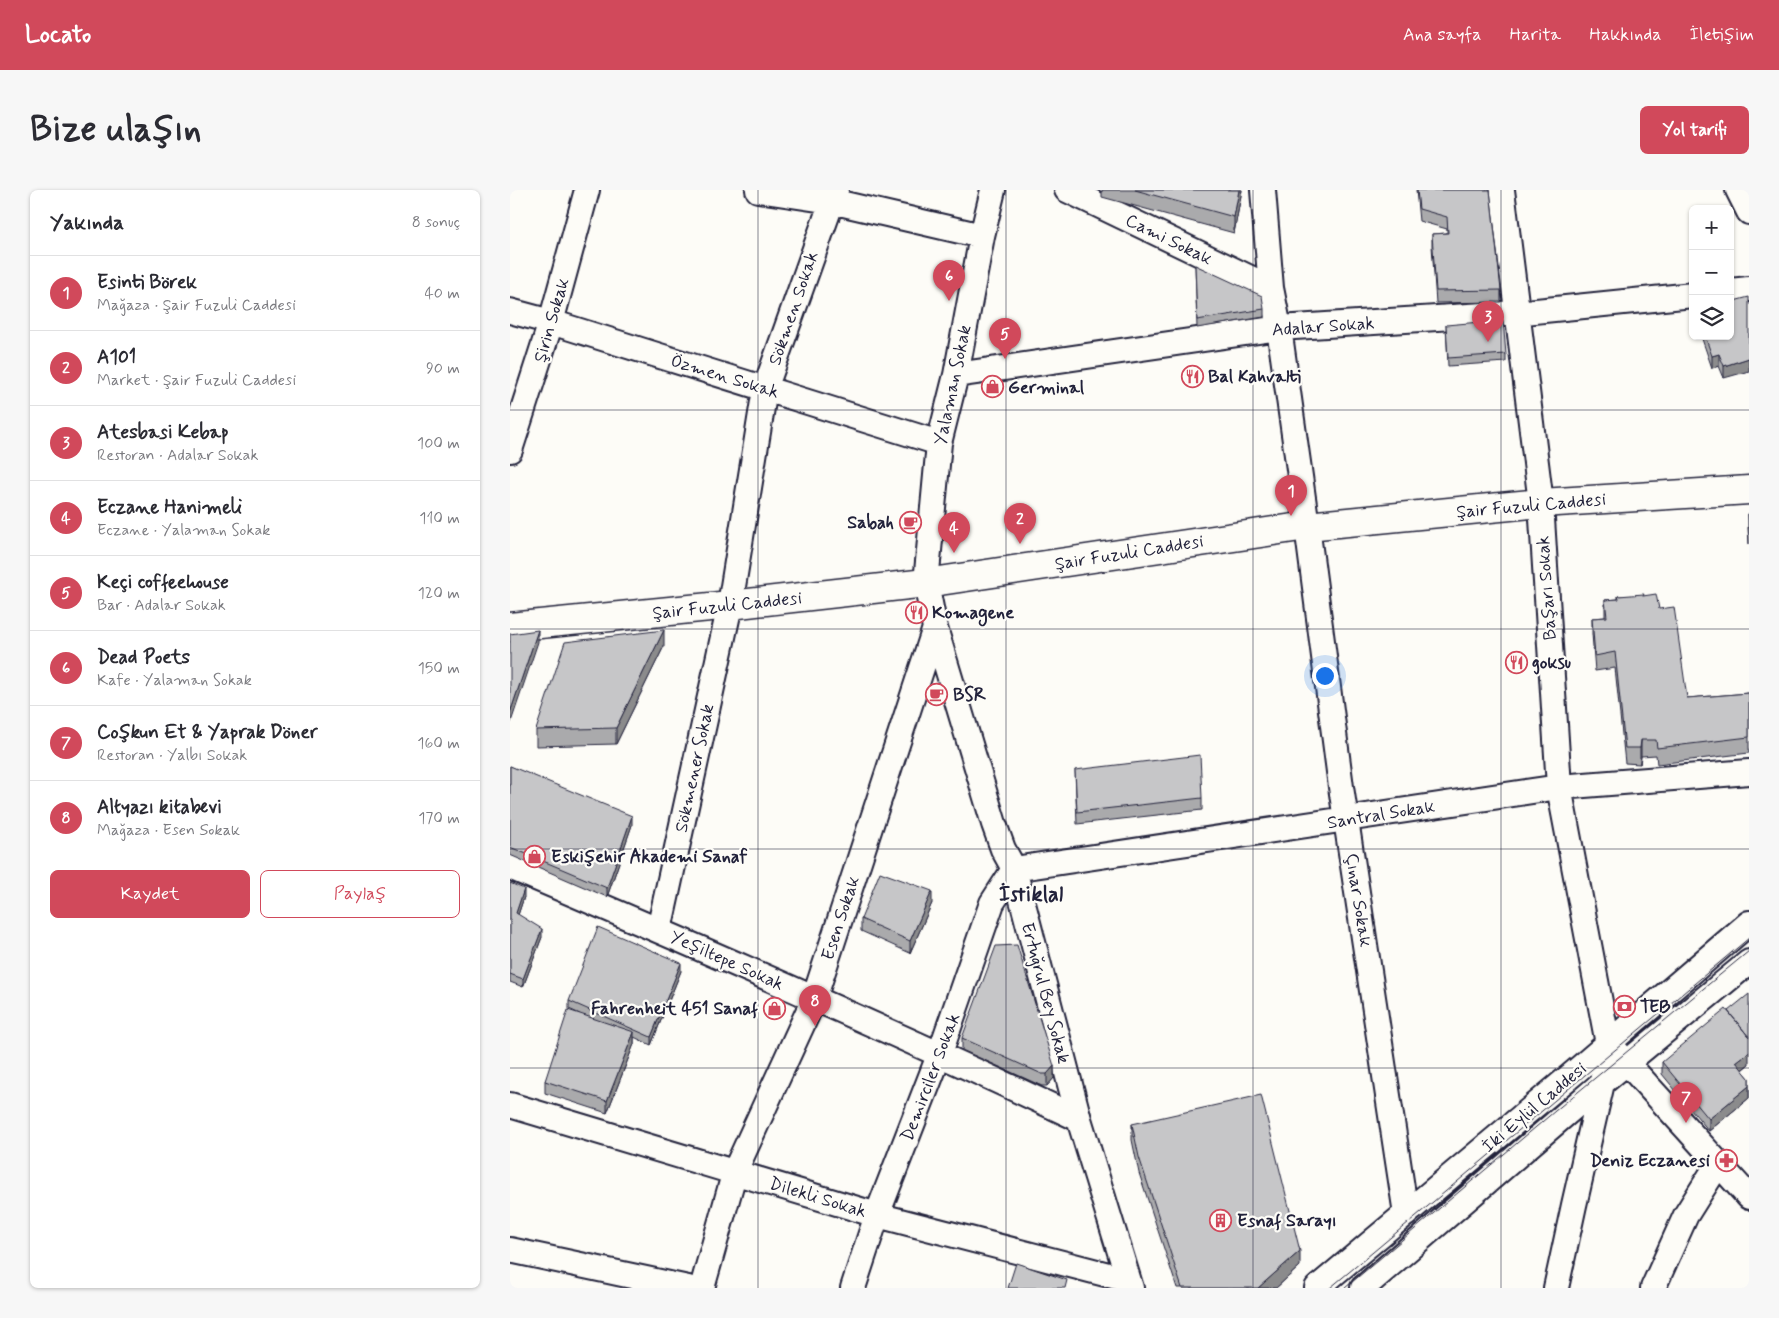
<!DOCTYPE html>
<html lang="tr">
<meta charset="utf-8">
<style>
:root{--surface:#fff;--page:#f7f7f7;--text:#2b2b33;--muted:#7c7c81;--line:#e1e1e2;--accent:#d1495b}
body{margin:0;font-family:Mynerve,sans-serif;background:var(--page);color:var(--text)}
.controls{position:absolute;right:15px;top:15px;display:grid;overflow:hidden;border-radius:8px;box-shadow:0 1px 4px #0004}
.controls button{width:45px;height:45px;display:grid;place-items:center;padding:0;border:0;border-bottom:1px solid var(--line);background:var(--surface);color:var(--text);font:25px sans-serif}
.you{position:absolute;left:814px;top:485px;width:18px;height:18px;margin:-12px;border:4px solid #fff;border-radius:50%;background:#1a73e8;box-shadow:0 0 0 8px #1a73e833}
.badge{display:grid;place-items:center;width:32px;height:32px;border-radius:50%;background:var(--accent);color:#fff;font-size:16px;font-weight:700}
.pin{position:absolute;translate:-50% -41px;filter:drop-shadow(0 1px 2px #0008)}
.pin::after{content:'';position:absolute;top:26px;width:18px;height:15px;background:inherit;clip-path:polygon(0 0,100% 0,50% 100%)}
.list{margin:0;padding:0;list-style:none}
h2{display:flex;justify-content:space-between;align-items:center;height:65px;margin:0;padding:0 20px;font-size:21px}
h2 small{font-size:16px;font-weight:400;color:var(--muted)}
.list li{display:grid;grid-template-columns:32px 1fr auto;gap:15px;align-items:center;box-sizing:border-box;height:75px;padding:0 20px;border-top:1px solid var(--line)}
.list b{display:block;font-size:19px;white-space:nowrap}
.list p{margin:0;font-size:16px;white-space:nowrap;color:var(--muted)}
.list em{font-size:16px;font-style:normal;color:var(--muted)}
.actions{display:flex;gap:10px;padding:15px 20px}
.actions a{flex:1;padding:11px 0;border:1px solid var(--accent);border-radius:8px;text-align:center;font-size:18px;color:var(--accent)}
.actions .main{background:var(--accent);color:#fff}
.icon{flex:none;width:28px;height:28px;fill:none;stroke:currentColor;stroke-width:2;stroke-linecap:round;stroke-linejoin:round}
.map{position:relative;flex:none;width:1239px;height:1098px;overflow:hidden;border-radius:8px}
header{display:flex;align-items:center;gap:30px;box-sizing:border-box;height:70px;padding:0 25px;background:var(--accent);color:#fff}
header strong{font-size:24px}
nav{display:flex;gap:28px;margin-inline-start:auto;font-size:18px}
.intro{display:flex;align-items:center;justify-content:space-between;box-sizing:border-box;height:120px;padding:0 30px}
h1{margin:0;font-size:35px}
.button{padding:12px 22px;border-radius:8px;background:var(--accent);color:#fff;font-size:18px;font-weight:700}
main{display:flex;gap:30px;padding:0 30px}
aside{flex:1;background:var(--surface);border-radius:8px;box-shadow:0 1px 4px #0004}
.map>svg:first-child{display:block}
</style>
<header>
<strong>Locato</strong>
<nav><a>Ana sayfa</a><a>Harita</a><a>Hakkında</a><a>İletişim</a></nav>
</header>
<div class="intro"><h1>Bize ulaşın</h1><a class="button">Yol tarifi</a></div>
<main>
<aside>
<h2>Yakında<small>8 sonuç</small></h2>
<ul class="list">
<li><span class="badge">1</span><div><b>Esinti Börek</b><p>Mağaza · Şair Fuzuli Caddesi</p></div><em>40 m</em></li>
<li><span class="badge">2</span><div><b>A101</b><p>Market · Şair Fuzuli Caddesi</p></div><em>90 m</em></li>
<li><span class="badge">3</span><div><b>Atesbasi Kebap</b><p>Restoran · Adalar Sokak</p></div><em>100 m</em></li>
<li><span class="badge">4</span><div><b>Eczane Hanimeli</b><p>Eczane · Yalaman Sokak</p></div><em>110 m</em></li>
<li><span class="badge">5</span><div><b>Keçi coffeehouse</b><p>Bar · Adalar Sokak</p></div><em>120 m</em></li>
<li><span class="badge">6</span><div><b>Dead Poets</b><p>Kafe · Yalaman Sokak</p></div><em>150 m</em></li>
<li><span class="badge">7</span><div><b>Coşkun Et &amp; Yaprak Döner</b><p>Restoran · Yalbı Sokak</p></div><em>160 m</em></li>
<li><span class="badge">8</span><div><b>Altyazı kitabevi</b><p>Mağaza · Esen Sokak</p></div><em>170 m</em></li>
</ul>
<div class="actions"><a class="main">Kaydet</a><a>Paylaş</a></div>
</aside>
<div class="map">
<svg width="1239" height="1098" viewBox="0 0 1239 1098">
<rect width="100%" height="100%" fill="#fdfcf7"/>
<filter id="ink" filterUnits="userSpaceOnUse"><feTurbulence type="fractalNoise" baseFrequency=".02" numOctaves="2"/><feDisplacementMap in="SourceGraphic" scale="10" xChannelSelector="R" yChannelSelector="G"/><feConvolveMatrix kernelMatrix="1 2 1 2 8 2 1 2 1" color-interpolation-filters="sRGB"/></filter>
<g filter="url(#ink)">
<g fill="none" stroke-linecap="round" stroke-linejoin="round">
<defs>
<path id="street" d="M248,0L321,11L472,46
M483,0L472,46L446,185L429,253L416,393L425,438L484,634L493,659L504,679L569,929L621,1098
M557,0L761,98
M753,0L761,98L769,138L797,336L831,597L896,1024
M992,0L1031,313L1049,597L1098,854L1092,893L1064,1015L1046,1098
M1228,0L1239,22
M1220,101L1239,99
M0,121L41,132L429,253
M446,185L769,138L1006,123L1183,105
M0,260L41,132L77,0
M0,677C191,758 381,840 569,929
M504,679L1049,597L1239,582
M149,740L220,415L255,199L326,0
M1107,862L1239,1007
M0,915L367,1025L618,1090
M0,1060L178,1098
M192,1098L225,981L304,809L425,438
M343,1098L367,1025L430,863L482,713L504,679
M807,1098L1065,882L1239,733
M853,1098L1092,893L1239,772
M1143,1098L1176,1025L1208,974"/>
<path id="secondary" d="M0,437L220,415L416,393L797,336L1031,313L1239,300"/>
</defs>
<use href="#street" stroke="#22223b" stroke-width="28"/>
<use href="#secondary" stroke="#22223b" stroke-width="31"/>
<use href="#street" stroke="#fdfcf7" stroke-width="24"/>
<use href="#secondary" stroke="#fdfcf7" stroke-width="28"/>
<path stroke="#22223b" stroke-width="1" d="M820,1098L1239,748
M835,1098L1045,921L1239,761"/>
</g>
<path fill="#aaaaac" stroke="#22223b" d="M592,0H732L724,43L592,7Z
M906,0H980L991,100V112L926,113L922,56V44L937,43V39L909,31Z
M685,75L754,119V127L687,138Z
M936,135L996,164V172L938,176Z
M1191,146H1220L1214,188L1209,176L1202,178Z
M1239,323V354L1238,339V324Z
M1108,406H1134L1149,419L1177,508L1239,503V563L1147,574L1146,565L1131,566L1130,574L1115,573L1105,478L1085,481L1082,444V428L1095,427V410L1108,409Z
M154,456L106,554L26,556V540Z
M0,576L122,635L97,707L0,665Z
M565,580L692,608V620L567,634Z
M0,693L14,707L8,725L32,747L13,797L0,792Z
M422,713L400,763L351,741V729Z
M171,781L141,855L124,847V854L97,923L35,903V891L70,824L59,819V811Z
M452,848L544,876V888L537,896H532L452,860Z
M1152,872L1239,874L1232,880L1239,888V908L1199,941L1152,884Z
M622,934L790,1076L766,1098H667L629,983L622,950Z"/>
<path fill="#8b8b8c" stroke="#22223b" d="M729,0H732L724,43V27Z
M1209,164V176L1202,178V166Z
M1239,168V181L1214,188V176Z
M28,440V452L0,535V523Z
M154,440V456L106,554V538Z
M1131,550V566L1130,574V558Z
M122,626V635L97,707V698Z
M14,699V707L6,731V723Z
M422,701V713L400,763V751Z
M32,739V747L13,797V789Z
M171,773V781L141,855V847Z
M124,842V854L97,923V911Z
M1239,862V874L1226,884V872Z
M544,876V888L537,896V884Z
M1239,896V908L1199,941V929Z
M790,1061V1076L766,1098H748Z"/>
<path fill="#c6c6c8" stroke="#22223b" d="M625,0H729L724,27Z
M907,0H980L991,100L926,101L922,44L938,43L937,27L909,19Z
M685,75L752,106L754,119L687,130Z
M1239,107V168L1214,176L1209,164L1202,166L1195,146H1220V112Z
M993,130L996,164L938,168L936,135Z
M1239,323V338L1238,324Z
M1134,404L1133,406L1146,404L1149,419L1164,417L1177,508L1239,503V547L1147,558L1146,550H1131L1130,558H1115L1105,462L1085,466L1082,428L1097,427L1095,410L1109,409L1108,406Z
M28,440L0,523V444Z
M154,440L106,538L26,540L55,452Z
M690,565L692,608L567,622L565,580Z
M0,576L122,626L97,698L0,657Z
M370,682L422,701L400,751L351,729Z
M0,693L14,699L6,723L32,739L13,789L0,784Z
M88,737L171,773L141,847L59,811Z
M507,755L544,876L537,884H532L452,848L486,756Z
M1239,804V847L1218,821Z
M1216,819L1239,847V862L1226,872L1239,888V896L1199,929L1152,872Z
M58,820L124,842L97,911L35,891Z
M751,905L790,1061L748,1098H672L629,967L622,934Z
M506,1073L557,1090L555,1098H498Z"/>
</g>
<path fill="none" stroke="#22223b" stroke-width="1" stroke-opacity="0.55" d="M248,0V1098M496,0V1098M743,0V1098M991,0V1098M0,220H1239M0,439H1239M0,659H1239M0,878H1239"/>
<defs>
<symbol id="restaurant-ring" viewBox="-11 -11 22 22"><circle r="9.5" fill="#fdfcf7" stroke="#d1495b" stroke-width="1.5"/><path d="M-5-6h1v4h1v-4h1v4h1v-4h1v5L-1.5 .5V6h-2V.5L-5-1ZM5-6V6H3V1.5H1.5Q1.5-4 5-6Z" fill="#d1495b"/></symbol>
<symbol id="shop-ring" viewBox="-11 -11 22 22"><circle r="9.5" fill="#fdfcf7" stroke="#d1495b" stroke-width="1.5"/><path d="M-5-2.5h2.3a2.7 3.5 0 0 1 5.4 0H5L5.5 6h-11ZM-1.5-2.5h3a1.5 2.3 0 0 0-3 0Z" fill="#d1495b"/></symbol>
<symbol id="cafe-ring" viewBox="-11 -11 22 22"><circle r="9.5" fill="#fdfcf7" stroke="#d1495b" stroke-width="1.5"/><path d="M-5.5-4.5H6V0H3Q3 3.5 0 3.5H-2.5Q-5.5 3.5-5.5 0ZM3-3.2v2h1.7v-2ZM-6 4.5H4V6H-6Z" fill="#d1495b"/></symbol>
<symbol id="bank-ring" viewBox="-11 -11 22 22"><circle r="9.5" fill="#fdfcf7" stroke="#d1495b" stroke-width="1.5"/><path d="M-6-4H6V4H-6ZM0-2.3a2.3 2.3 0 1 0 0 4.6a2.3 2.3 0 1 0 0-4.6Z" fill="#d1495b"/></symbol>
<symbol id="pharmacy-ring" viewBox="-11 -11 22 22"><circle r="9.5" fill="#fdfcf7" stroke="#d1495b" stroke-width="1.5"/><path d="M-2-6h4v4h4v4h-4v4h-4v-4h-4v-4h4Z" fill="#d1495b"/></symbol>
<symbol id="building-ring" viewBox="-11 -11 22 22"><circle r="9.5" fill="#fdfcf7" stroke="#d1495b" stroke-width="1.5"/><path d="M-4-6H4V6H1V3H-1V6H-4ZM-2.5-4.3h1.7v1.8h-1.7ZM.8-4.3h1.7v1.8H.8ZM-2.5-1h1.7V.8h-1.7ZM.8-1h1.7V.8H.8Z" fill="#d1495b"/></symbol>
</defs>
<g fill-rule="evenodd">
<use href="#restaurant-ring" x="670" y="174" width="25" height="25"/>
<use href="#shop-ring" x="470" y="184" width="25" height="25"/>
<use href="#cafe-ring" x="388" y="320" width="25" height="25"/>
<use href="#restaurant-ring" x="394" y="410" width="25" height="25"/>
<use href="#restaurant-ring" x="994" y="460" width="25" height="25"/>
<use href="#cafe-ring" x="414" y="492" width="25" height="25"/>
<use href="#shop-ring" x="12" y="654" width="25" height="25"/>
<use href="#bank-ring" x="1102" y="804" width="25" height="25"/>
<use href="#shop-ring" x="252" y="806" width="25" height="25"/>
<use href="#pharmacy-ring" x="1204" y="958" width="25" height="25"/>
<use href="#building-ring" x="698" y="1018" width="25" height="25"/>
</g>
<g text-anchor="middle" stroke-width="4.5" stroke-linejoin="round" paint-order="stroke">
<g font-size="18" fill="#22223b" stroke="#fdfcf7">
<text transform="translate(659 49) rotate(26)" y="6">Cami Sokak</text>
<text transform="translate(283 118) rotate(-71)" y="6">Sökmen Sokak</text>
<text transform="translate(41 130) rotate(-74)" y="6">Şirin Sokak</text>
<text transform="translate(813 136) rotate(-4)" y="6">Adalar Sokak</text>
<text transform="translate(215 186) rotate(17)" y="6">Özmen Sokak</text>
<text transform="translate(442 195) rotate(-78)" y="6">Yalaman Sokak</text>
<text transform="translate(1021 315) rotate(-5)" y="6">Şair Fuzuli Caddesi</text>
<text transform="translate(619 362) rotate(-9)" y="6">Şair Fuzuli Caddesi</text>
<text transform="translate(1036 398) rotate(-94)" y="6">Başarı Sokak</text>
<text transform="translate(217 415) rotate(-6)" y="6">Şair Fuzuli Caddesi</text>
<text transform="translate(184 578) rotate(-78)" y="6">Sökmener Sokak</text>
<text transform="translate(871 624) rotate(-9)" y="6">Santral Sokak</text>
<text transform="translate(849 710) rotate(81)" y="6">Çınar Sokak</text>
<text transform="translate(330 728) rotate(-72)" y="6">Esen Sokak</text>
<text transform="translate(217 770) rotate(24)" y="6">Yeşiltepe Sokak</text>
<text transform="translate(536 803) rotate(75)" y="6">Ertuğrul Bey Sokak</text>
<text transform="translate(420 887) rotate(-69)" y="6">Demirciler Sokak</text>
<text transform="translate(1024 917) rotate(-40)" y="6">İki Eylül Caddesi</text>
<text transform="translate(308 1007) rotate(17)" y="6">Dilekli Sokak</text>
</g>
<g font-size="18" font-weight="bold" fill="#22223b" stroke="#fdfcf7" text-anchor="start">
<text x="698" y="192">Bal Kahvalti</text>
<text x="498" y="203">Germinal</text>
<text x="384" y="338" text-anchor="end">Sabah</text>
<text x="422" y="428">Komagene</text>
<text x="1022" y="478">goksu</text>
<text x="443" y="510">BSR</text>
<text x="41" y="672">Eskişehir Akademi Sanaf</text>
<text x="1130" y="822">TEB</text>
<text x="248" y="824" text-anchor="end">Fahrenheit 451 Sanaf</text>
<text x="1200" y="976" text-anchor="end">Deniz Eczanesi</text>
<text x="727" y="1036">Esnaf Sarayı</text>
</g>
<g font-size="22" font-weight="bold" fill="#22223b" stroke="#fdfcf7">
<text x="521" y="711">İstiklal</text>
</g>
</g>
</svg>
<div class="controls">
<button>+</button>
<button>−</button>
<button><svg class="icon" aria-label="layers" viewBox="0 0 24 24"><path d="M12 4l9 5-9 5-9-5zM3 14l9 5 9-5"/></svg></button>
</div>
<div class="you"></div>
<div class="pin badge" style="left:781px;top:326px">1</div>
<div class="pin badge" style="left:510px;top:354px">2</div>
<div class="pin badge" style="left:978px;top:152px">3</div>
<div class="pin badge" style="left:444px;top:363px">4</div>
<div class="pin badge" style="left:495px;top:169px">5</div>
<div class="pin badge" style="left:439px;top:111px">6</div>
<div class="pin badge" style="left:1176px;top:933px">7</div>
<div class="pin badge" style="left:305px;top:836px">8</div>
</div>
</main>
